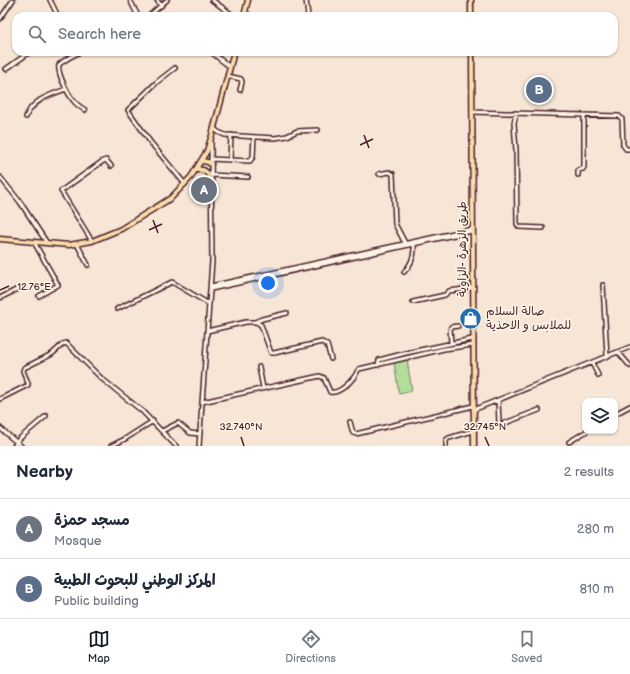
<!DOCTYPE html>
<meta charset="utf-8">
<style>
:root{--surface:#fff;--page:#f6f6f7;--text:#1f2937;--muted:#747a83;--line:#e0e1e3;--accent:#111827}
body{margin:0;font-family:"Balsamiq Sans","Playpen Sans Arabic",sans-serif;background:var(--page);color:var(--text)}
.controls{position:absolute;right:12px;bottom:12px;display:grid;overflow:hidden;border-radius:8px;box-shadow:0 1px 3px #0004}
.controls button{width:36px;height:36px;display:grid;place-items:center;padding:0;border:0;border-bottom:1px solid var(--line);background:var(--surface);color:var(--text);font:20px sans-serif}
.you{position:absolute;left:268px;top:283px;width:14px;height:14px;margin:-10px;border:3px solid #fff;border-radius:50%;background:#1a73e8;box-shadow:0 0 0 6px #1a73e833}
.badge{display:grid;place-items:center;width:26px;height:26px;border-radius:50%;background:var(--accent);color:#fff;font-size:13px;font-weight:700}
.pin{position:absolute;translate:-50% -50%;border:2px solid #fff;box-shadow:0 1px 4px #0006}
.list{margin:0;padding:0;list-style:none}
h2{display:flex;justify-content:space-between;align-items:center;height:52px;margin:0;padding:0 16px;font-size:17px}
h2 small{font-size:13px;font-weight:400;color:var(--muted)}
.list li{display:grid;grid-template-columns:26px 1fr auto;gap:12px;align-items:center;box-sizing:border-box;height:60px;padding:0 16px;border-top:1px solid var(--line)}
.list b{display:block;font-size:15px;white-space:nowrap}
.list p{margin:0;font-size:13px;white-space:nowrap;color:var(--muted)}
.list em{font-size:13px;font-style:normal;color:var(--muted)}
.icon{flex:none;width:22px;height:22px;fill:none;stroke:currentColor;stroke-width:2;stroke-linecap:round;stroke-linejoin:round}
.map{position:relative;flex:none;width:630px;height:446px;overflow:hidden}
.search{position:absolute;background:var(--surface);box-shadow:0 1px 3px #0004;left:12px;right:12px;top:12px;height:44px;display:flex;align-items:center;gap:10px;box-sizing:border-box;padding:0 14px;border-radius:12px;color:var(--muted);font-size:15px}
.sheet{height:172px;background:var(--surface)}
nav{display:flex;justify-content:space-around;align-items:center;box-sizing:border-box;height:56px;border-top:1px solid var(--line);background:var(--surface);font-size:11px;color:var(--muted)}
nav a{display:grid;justify-items:center;gap:2px}
nav .on{color:var(--accent)}
.map>svg:first-child{display:block}
</style>
<div class="map">
<svg width="630" height="446" viewBox="0 0 630 446">
<rect width="100%" height="100%" fill="#f7e6d5"/>
<filter id="ink" filterUnits="userSpaceOnUse"><feTurbulence type="fractalNoise" baseFrequency=".025" numOctaves="2"/><feDisplacementMap in="SourceGraphic" scale="8" xChannelSelector="R" yChannelSelector="G"/><feConvolveMatrix kernelMatrix="1 2 1 2 8 2 1 2 1" color-interpolation-filters="sRGB"/></filter>
<g filter="url(#ink)">
<path fill="#b2de9c" stroke="#7e7e64" d="M407,360L412,391L399,394L394,362Z"/>
<g fill="none" stroke-linecap="round" stroke-linejoin="round">
<defs>
<path id="minor" d="M50,0L58,16
M130,0L138,16
M157,0L161,6
M212,0L234,16
M306,0L308,16
M245,11L250,16
M149,16L167,0
M0,19L13,0
M80,52C76,54 61,62 59,65C57,73 68,94 73,100C76,104 80,107 85,110
M211,52L230,67
M175,68L157,82L128,110L151,143L185,184
M6,69L30,52
M228,76L241,79L242,82L240,90
M472,112L619,116L622,119L623,145L626,149H630
M516,114L514,123L516,150L517,224L519,227L543,228
M26,117C32,100 50,95 66,89
M214,128L218,132L225,135L275,138L287,136L297,131L318,130
M211,159L250,161L253,157L254,137
M230,160L231,135
M379,174L389,172L393,174L395,224L405,243
M211,175L248,177
M578,175V170L583,169L584,167V116
M0,177L20,202L47,243
M92,241L61,191L103,161L106,160L111,166
M34,242L58,285L39,296
M77,244L88,265
M404,272C412,264 415,254 414,243
M603,285L607,356
M211,286L472,229
M211,289L472,231
M0,298L18,289
M413,302L445,295L449,291L472,288
M117,309L172,282L209,304
M256,322L261,325L271,353H274L322,342L327,345L331,359
M207,331L246,322H255L262,319L287,313
M451,343L450,329L451,327L458,326
M618,352L630,366
M592,363L598,375
M378,365L379,360L406,353L472,339
M259,367L263,388
M0,399L28,385V383L23,371L24,368L52,354L63,344L66,343L101,378L142,411L176,446
M498,400L499,423L500,425L539,410
M202,402L320,376L324,378L330,392C338,394 349,384 354,377C357,374 356,372 359,369L444,349L473,345
M473,410L630,347
M615,414L630,406
M350,422L353,433L356,434L473,406
M0,428L21,446
M162,431L178,423L190,433L200,434
M569,442L587,431
M14,446L19,439L46,416
M111,446L125,439L153,421
M199,446L212,261L211,142
M446,446V440L449,438L473,431"/>
<path id="major" d="M471,0V16
M244,16L248,0
M472,52L474,446
M202,161L208,162L211,164
M197,170C206,168 208,174 211,181
M0,239L69,245L92,241L121,229L171,198L191,177L207,151L212,135L234,52"/>
</defs>
<use href="#minor" stroke="#4a1f2b" stroke-width="6"/>
<use href="#major" stroke="#4a1f2b" stroke-width="7"/>
<use href="#minor" stroke="#fcf5e5" stroke-width="3"/>
<use href="#major" stroke="#faddab" stroke-width="4"/>
</g>
</g>
<path fill="none" stroke="#4a1f2b" stroke-width="1.5" d="M364,135L369,148M360,145L373,139M153,220L158,233M149,230L162,224M0,290L9,286M241,437L244,446M485,437L489,446"/>
<defs>
<symbol id="shop-disc" viewBox="-11 -11 22 22"><circle r="9.5" fill="#1f6fb2" stroke="#fcf5e5"/><path d="M-5-2.5h2.3a2.7 3.5 0 0 1 5.4 0H5L5.5 6h-11ZM-1.5-2.5h3a1.5 2.3 0 0 0-3 0Z" fill="#fff"/></symbol>
</defs>
<g fill-rule="evenodd">
<use href="#shop-disc" x="458" y="306" width="25" height="25"/>
</g>
<g text-anchor="middle" stroke-width="3" stroke-linejoin="round" paint-order="stroke">
<g font-size="12" fill="#4a1f2b" stroke="#fcf5e5">
<text transform="translate(462 249) rotate(-90)" y="4">طريق الزهرة -الزاوية</text>
</g>
<g font-size="12" fill="#4a1f2b" stroke="#fcf5e5" text-anchor="start">
<text x="486" y="315">صالة السلام<tspan x="486" dy="14">للملابس و الاحذية</tspan></text>
</g>
</g>
<g font-size="10" text-anchor="middle" fill="#4a1f2b" stroke="#fcf5e5" stroke-width="3" stroke-linejoin="round" paint-order="stroke">
<text x="34" y="290">12.76°E</text>
<text x="241" y="430">32.740°N</text>
<text x="485" y="430">32.745°N</text>
</g>
</svg>
<div class="controls">
<button><svg class="icon" aria-label="layers" viewBox="0 0 24 24"><path d="M12 4l9 5-9 5-9-5zM3 14l9 5 9-5"/></svg></button>
</div>
<div class="you"></div>
<div class="pin badge" style="left:204px;top:190px;background:#6b7280">A</div>
<div class="pin badge" style="left:539px;top:90px;background:#5c6f8a">B</div>
<div class="search"><svg class="icon" aria-label="search" viewBox="0 0 24 24"><circle cx="10" cy="10" r="6"/><path d="M15 15l6 6"/></svg>Search here</div>
</div>
<section class="sheet">
<h2>Nearby<small>2 results</small></h2>
<ul class="list">
<li><span class="badge" style="background:#6b7280">A</span><div><b>مسجد حمزة</b><p>Mosque</p></div><em>280 m</em></li>
<li><span class="badge" style="background:#5c6f8a">B</span><div><b>المركز الوطني للبحوث الطبية</b><p>Public building</p></div><em>810 m</em></li>
</ul>
</section>
<nav>
<a class="on"><svg class="icon" aria-label="map" viewBox="0 0 24 24"><path d="M3 6l6-2 6 2 6-2v14l-6 2-6-2-6 2zM9 4v14M15 6v14"/></svg>Map</a>
<a><svg class="icon" aria-label="directions" viewBox="0 0 24 24"><path d="M12 3l9 9-9 9-9-9zM9 14v-3h6M13 9l2 2-2 2"/></svg>Directions</a>
<a><svg class="icon" aria-label="saved" viewBox="0 0 24 24"><path d="M7 4h10v16l-5-4-5 4z"/></svg>Saved</a>
</nav>
